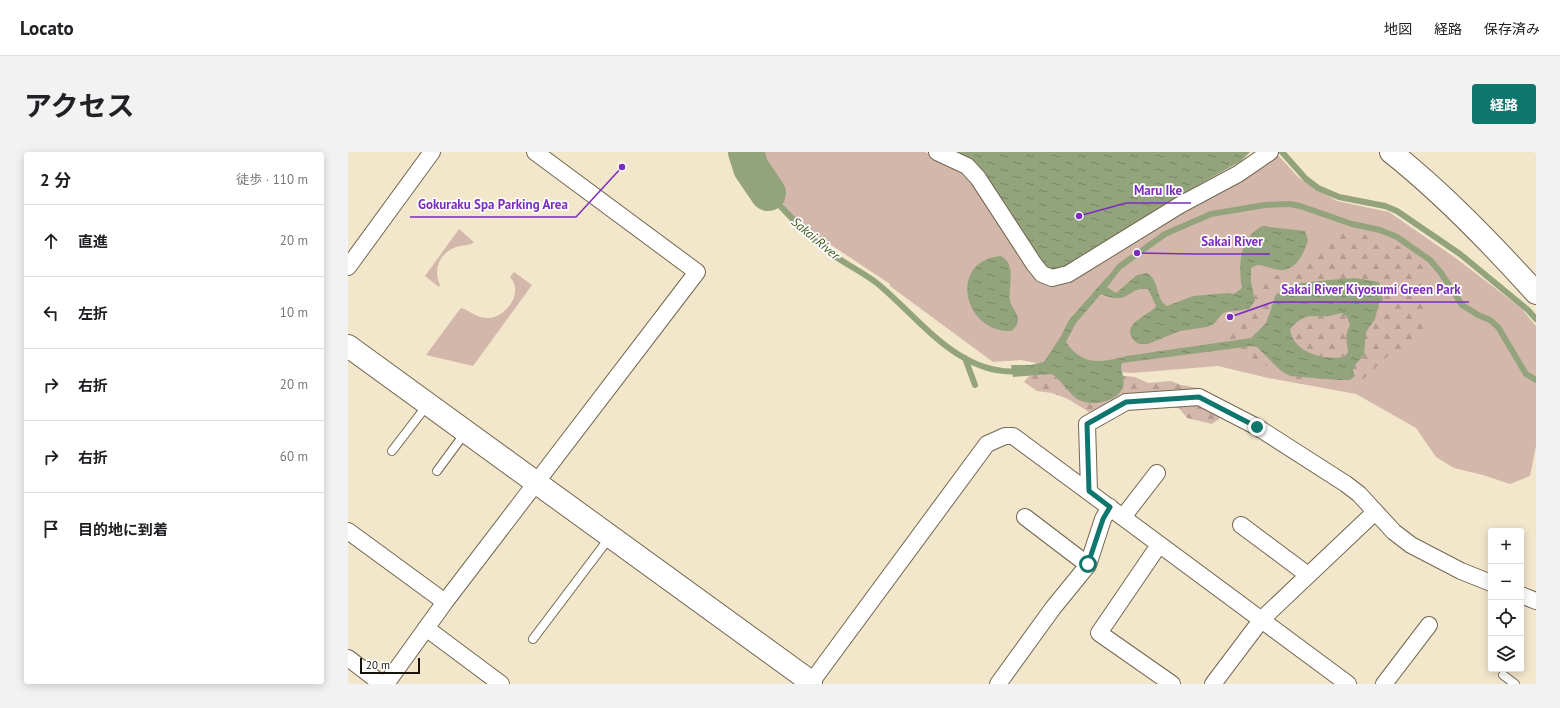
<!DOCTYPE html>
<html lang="ja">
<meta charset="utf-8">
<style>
:root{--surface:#fff;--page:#f2f2f2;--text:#202124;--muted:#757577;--line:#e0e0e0;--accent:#0f766e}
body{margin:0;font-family:"PT Sans","Noto Sans JP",sans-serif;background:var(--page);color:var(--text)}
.controls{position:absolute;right:12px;bottom:12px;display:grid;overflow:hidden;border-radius:4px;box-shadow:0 2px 10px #0003}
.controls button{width:36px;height:36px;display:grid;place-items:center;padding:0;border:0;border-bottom:1px solid var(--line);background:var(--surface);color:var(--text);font:20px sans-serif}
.scale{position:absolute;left:12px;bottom:10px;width:60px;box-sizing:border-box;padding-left:4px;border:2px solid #18130a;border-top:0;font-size:11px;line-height:14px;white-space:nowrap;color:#18130a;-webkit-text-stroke:3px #fff;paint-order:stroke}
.stop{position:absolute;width:12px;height:12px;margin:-9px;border:3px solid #0f766e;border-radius:50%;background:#fff}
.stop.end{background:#0f766e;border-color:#fff;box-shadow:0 1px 4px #0008}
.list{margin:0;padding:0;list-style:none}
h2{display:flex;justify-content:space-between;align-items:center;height:52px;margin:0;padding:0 16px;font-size:17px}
h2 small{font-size:13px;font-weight:400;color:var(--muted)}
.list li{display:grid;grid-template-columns:26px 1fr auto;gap:12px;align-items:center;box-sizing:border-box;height:72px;padding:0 16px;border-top:1px solid var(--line)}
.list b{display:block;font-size:15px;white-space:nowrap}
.list em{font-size:13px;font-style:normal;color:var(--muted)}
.icon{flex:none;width:22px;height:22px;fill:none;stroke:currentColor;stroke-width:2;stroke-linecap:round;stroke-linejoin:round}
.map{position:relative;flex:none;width:1188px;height:532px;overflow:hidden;border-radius:4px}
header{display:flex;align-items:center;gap:24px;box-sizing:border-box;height:56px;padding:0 20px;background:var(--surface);border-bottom:1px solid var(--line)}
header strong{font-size:19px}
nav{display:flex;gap:22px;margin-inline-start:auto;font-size:14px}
.intro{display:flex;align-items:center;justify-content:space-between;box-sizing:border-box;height:96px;padding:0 24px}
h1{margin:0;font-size:28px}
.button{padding:10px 18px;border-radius:4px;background:var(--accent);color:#fff;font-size:14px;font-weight:700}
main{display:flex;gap:24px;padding:0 24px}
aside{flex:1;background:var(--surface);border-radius:4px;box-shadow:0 2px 10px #0003}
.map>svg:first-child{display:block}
</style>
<header>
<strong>Locato</strong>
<nav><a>地図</a><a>経路</a><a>保存済み</a></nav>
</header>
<div class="intro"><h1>アクセス</h1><a class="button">経路</a></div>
<main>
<aside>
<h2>2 分<small>徒歩 · 110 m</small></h2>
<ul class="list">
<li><svg class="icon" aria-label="ahead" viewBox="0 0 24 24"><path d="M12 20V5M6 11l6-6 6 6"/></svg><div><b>直進</b></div><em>20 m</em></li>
<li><svg class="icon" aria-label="left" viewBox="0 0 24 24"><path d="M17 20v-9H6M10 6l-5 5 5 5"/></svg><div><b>左折</b></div><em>10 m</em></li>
<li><svg class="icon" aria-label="right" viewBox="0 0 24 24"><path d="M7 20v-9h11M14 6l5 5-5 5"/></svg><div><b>右折</b></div><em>20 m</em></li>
<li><svg class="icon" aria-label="right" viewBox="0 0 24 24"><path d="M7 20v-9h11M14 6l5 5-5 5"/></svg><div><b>右折</b></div><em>60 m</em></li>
<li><svg class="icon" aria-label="arrive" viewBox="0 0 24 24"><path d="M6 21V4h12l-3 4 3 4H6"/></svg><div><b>目的地に到着</b></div></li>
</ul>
</aside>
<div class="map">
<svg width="1188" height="532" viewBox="0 0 1188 532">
<defs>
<pattern id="forest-firs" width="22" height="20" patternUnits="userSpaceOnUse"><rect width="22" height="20" fill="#d4b7ab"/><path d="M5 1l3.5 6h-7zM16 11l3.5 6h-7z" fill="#b59c92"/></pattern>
<pattern id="water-ripples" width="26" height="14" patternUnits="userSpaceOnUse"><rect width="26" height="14" fill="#93a47d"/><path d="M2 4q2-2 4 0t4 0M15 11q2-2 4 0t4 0" fill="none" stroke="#778465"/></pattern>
</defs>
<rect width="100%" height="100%" fill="#f2e6cb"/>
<path fill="#d4b7ab" d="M407,0H577L616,20L696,120L927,0L951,26L989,49L1041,60L1109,107L1173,156L1188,174V294L1182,324L1162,332L1135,323L1106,316L1088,305L1068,276L1008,242L920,226L870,214L784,221L713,216L673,208L645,210L542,134V132L444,67L410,10Z
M111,77L126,90C122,94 114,93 108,95C91,101 85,118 92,133L91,135L77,124Z
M166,120L184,133L125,214L78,203L112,157L114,156C123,160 130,166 140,166C159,165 176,140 162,125Z"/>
<path fill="url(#forest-firs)" d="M998,78C1041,89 1086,95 1080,152C1078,167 1077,180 1069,193L1042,202L1011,231L1001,233L961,231L940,226L907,207L883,201C870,170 908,149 921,125L951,118L966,106L981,80Z
M688,221L769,223L787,225L800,231L823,229L833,233L851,236L862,243L871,261V267L864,272L839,266L831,256L813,254L741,260L720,247L704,241L689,239L676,230L680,225Z"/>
<path fill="url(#water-ripples)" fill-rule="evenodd" d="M606,0H902L893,9L831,44L732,110L703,120Z
M914,74L957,79L960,88C956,101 948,120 931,118C923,117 917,113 909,113L903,116V130L907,149L901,157L878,160L874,162L866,172L859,175L832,179L800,192C793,192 789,193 785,187C773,171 801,164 808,154L800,137C779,134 782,155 753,142L728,171L718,190C734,214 753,211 778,204L903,186L918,171L928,143L946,132L980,128L1007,126L1031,130L1035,148L1031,151L1027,167L1018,180L1016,203L1007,213L1005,219L1007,224L1002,228H989L942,224L932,218L909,195L905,194L774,211C771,218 778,227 775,235C770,250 744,255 731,248C724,245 713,229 707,224L703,222L665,225L663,213H682L696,210L713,184L721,168L759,125L764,129L759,135L768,141L789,123L799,121C812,128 807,147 819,154L845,144L880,141L886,142L894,136C890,114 891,86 914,74ZM994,161L999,165L1002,173C996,184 999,189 1000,200L996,205C976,208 945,201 942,177C959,159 960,166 981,164C985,163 990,162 994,161Z
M653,104C669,112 660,135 662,148C663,156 670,160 670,168C670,173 667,175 664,179C614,181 600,108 653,104Z"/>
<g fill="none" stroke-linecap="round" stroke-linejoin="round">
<path stroke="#93a47d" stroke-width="6" d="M934,0L958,27L970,36L991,45L1037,54L1049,59L1112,102L1180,158L1188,167
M420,41C440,62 460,85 484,102C499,113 516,121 530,132C571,166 612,225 671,219
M757,133L771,115L817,82L863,62L917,53L942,52L952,54L1004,72L1032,78L1049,85L1082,108L1093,121L1114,153L1130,163L1142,168L1150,175L1178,222L1188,228
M617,206L627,233"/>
<path stroke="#93a47d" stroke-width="36" d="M398,0L403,16L420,41"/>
<defs>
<path id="lane" d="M44,299L80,252
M89,319L117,281
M185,487L262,385
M1155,523L1167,532"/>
<path id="street" d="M589,0L619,14L630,26L686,112L694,122L704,126L720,122L832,53L890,22L922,0
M0,115L84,0
M741,339L739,272L778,250L851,245L909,275L998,332L1011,342L1046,380L1063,393L1113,419L1143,431
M677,365L740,413
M775,365L809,321
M893,373L960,423
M0,379L97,450
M811,393L751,481L824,532
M1173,443L1188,449
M78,476L153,532
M0,506L34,532
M38,532L97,450L349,120L187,0
M462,532L639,292L657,284H665L1000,532
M650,532L705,456L740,413L755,367L762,355
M865,532L914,467L1027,360
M1036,532L1081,473"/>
<path id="secondary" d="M1043,0C1096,42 1143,91 1188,141
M0,194L463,530"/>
</defs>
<use href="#lane" stroke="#726750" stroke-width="10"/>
<use href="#street" stroke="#726750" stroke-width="18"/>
<use href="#secondary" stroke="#726750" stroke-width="24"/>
<use href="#lane" stroke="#fff" stroke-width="8"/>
<use href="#street" stroke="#fff" stroke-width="16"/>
<use href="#secondary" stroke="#fff" stroke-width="22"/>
</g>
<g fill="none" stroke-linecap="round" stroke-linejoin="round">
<path stroke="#0f766e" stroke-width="5" d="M740,412L755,367L762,355L741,339L739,272L778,250L851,245L909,275"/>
</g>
<g text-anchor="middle" stroke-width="3.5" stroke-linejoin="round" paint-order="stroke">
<g font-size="13" font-style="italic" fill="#455b21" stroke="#fff">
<text transform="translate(468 86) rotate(40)" y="5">Sakai River</text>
</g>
</g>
<path fill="none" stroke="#7b2cbf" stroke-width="1.5" d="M731 64L778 51H843M274 15L228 65H62M789 101L845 102H922M882 165L925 150H1121"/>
<g fill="#7b2cbf" stroke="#fff" stroke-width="1.5">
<circle cx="731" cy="64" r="4"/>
<circle cx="274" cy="15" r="4"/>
<circle cx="789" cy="101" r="4"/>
<circle cx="882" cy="165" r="4"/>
</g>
<g font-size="13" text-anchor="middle" font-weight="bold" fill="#7b2cbf" stroke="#fff" stroke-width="3.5" stroke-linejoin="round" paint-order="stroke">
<text x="810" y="43">Maru Ike</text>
<text x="145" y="57">Gokuraku Spa Parking Area</text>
<text x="884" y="94">Sakai River</text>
<text x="1023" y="142">Sakai River Kiyosumi Green Park</text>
</g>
</svg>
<div class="controls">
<button>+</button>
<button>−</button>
<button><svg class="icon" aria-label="locate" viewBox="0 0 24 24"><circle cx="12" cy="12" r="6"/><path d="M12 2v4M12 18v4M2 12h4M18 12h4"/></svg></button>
<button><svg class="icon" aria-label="layers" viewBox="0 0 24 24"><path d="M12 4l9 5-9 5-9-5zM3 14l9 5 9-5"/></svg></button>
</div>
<div class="scale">20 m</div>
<div class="stop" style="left:740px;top:412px"></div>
<div class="stop end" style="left:909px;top:275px"></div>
</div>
</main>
